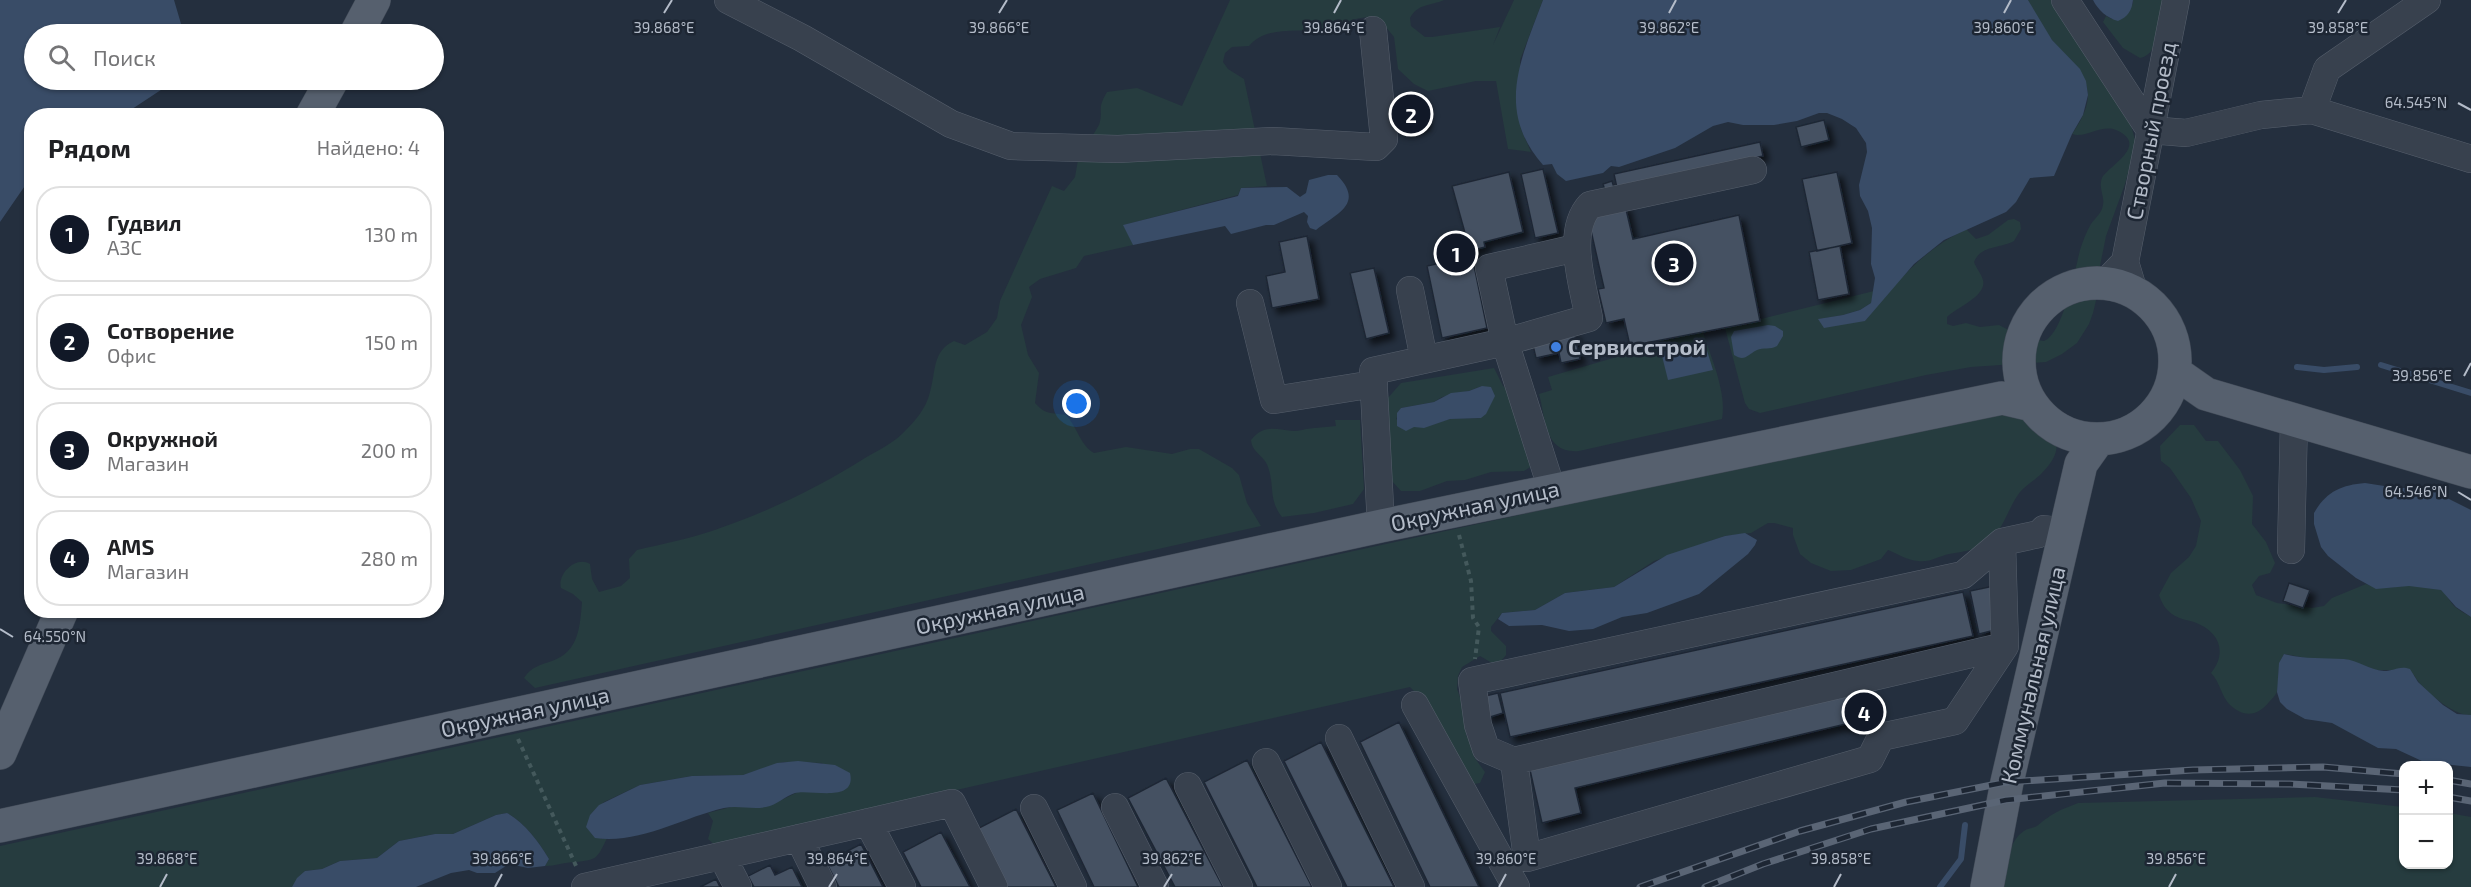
<!DOCTYPE html>
<html lang="ru">
<meta charset="utf-8">
<style>
:root{--surface:#fff;--page:#f6f6f6;--text:#202124;--muted:#757577;--line:#e0e0e0;--accent:#111827}
body{margin:0;font-family:"Exo 2",sans-serif;background:var(--page);color:var(--text)}
.controls{position:absolute;right:18px;bottom:18px;display:grid;overflow:hidden;border-radius:12px;box-shadow:0 2px 4px #0004}
.controls button{width:54px;height:54px;display:grid;place-items:center;padding:0;border:0;border-bottom:2px solid var(--line);background:var(--surface);color:var(--text);font:30px sans-serif}
.you{position:absolute;left:1077px;top:404px;width:21px;height:21px;margin:-15px;border:4px solid #fff;border-radius:50%;background:#1a73e8;box-shadow:0 0 0 9px #1a73e833}
.badge{display:grid;place-items:center;width:39px;height:39px;border-radius:50%;background:var(--accent);color:#fff;font-size:20px;font-weight:700}
.pin{position:absolute;translate:-50% -50%;border:3px solid #fff;box-shadow:0 2px 6px #0006}
.list{margin:0;padding:0;list-style:none}
h2{display:flex;justify-content:space-between;align-items:center;height:78px;margin:0;padding:0 24px;font-size:26px}
h2 small{font-size:20px;font-weight:400;color:var(--muted)}
.list li{display:grid;grid-template-columns:39px 1fr auto;gap:18px;align-items:center;box-sizing:border-box;height:96px;margin:0 12px 12px;padding:0 12px;border:2px solid var(--line);border-radius:24px}
.list b{display:block;font-size:22px;white-space:nowrap}
.list p{margin:0;font-size:20px;white-space:nowrap;color:var(--muted)}
.list em{font-size:20px;font-style:normal;color:var(--muted)}
.icon{flex:none;width:33px;height:33px;fill:none;stroke:currentColor;stroke-width:2;stroke-linecap:round;stroke-linejoin:round}
.map{position:relative;flex:none;width:2471px;height:887px;overflow:hidden}
.search{position:absolute;background:var(--surface);box-shadow:0 2px 4px #0004;left:24px;top:24px;width:420px;height:66px;display:flex;align-items:center;gap:15px;box-sizing:border-box;padding:0 21px;border-radius:33px;color:var(--muted);font-size:22px}
.panel{position:absolute;background:var(--surface);box-shadow:0 2px 4px #0004;left:24px;top:108px;width:420px;height:510px;border-radius:24px}
.map>svg:first-child{display:block}
</style>
<div class="map">
<svg width="2471" height="887" viewBox="0 0 2471 887">
<defs>
<filter id="shadow"><feDropShadow dx="5.5" dy="5.5" stdDeviation="3" flood-color="#0009"/></filter>
</defs>
<rect width="100%" height="100%" fill="#242f3e"/>
<path fill="#263c3f" fill-rule="evenodd" d="M1230,0H1444C1431,6 1418,3 1410,18L1411,26L1425,37H1432L1500,27L1493,45L1514,0H1543L1520,60L1521,129L1531,152L1508,149L1496,81H1476L1428,91L1414,84L1398,69L1394,37L1385,26L1373,17C1354,16 1341,26 1323,29C1298,33 1267,25 1249,46L1232,47L1225,53L1223,62L1228,69L1244,79L1267,186L1241,188L1238,195L1124,225L1133,245L1084,256L1076,268L1040,279L1029,287L1032,297L1021,325L1028,355L1039,373L1035,403C1047,416 1051,412 1066,415C1078,428 1080,445 1094,453L1126,447L1172,454L1190,449H1199L1232,468L1239,475L1247,503L1261,526L535,688L524,678C531,667 540,665 552,661C579,652 580,626 582,602L573,594L561,588C557,574 576,555 590,564L592,579L599,592L621,586L630,578L629,559L637,550C662,544 688,539 712,531C765,513 818,488 865,458C877,451 893,443 903,433C915,421 926,409 930,392C936,372 932,351 954,341L965,345L987,332L997,318L1000,301L1052,186L1064,191L1075,177L1078,160L1099,125C1104,110 1096,110 1107,92L1137,88L1182,106Z
M2028,0H2051L2126,108L2136,143L2125,184L2106,236L2099,271V288L2093,313L2089,324L2077,343L2062,354L2046,362L1971,367L1926,375L1760,413L1749,409L1745,403L1725,328L1874,291L1871,303L1860,310L1843,315L1819,319L1865,321C1894,284 1923,250 1966,229L1976,239L1988,235L2008,220L2014,219L2020,222L2021,229L2014,241C1999,249 1981,245 1974,262C1976,268 1981,273 1983,280C1987,296 1957,307 1947,317V324L1953,326L1966,323L1980,327L1999,325L2024,338L2044,341C2063,334 2075,270 2080,250C2083,241 2086,232 2091,224C2095,218 2102,213 2103,205C2105,196 2098,189 2102,178C2107,167 2151,145 2116,130C2101,124 2085,139 2072,134C2105,87 2081,74 2051,39C2043,30 2034,12 2028,0Z
M2133,0H2166C2161,18 2161,54 2140,58L2123,48L2103,22L2106,16L2112,19L2133,4Z
M1703,332C1711,358 1727,392 1722,419L1579,451C1544,454 1546,419 1539,394L1552,390L1548,377L1620,356L1619,348Z
M1494,368L1503,386L1508,390L1532,466L1524,471L1491,472L1465,480L1447,481L1420,491H1401L1391,480L1387,399L1401,383ZM1482,386L1481,418C1470,419 1457,417 1446,420C1423,427 1419,432 1396,419L1401,408L1434,402L1442,397L1469,391Z
M2030,413C2059,429 2067,449 2041,474C2035,480 2026,485 2020,492C2010,505 2005,523 1995,536C1982,550 1965,551 1949,554C1939,556 1929,563 1918,561C1907,560 1898,554 1888,550L1881,559L1851,570L1831,571L1811,563L1800,554L1793,535V528L1774,523H1768L1751,533L1725,536L1654,561L1614,587L1565,593L1535,610L1502,613L1491,627V631L1506,646V655L1501,661L1492,663L1480,656L1462,667L1458,676L1457,689L1467,717L1466,735L1473,745L1474,757L1485,772L1480,783L1474,784L1415,692L1410,687L715,845L708,839L713,821L708,813L731,807L769,806L798,792H841L822,763L783,762L743,775L692,776L640,785L604,802L590,815L601,839L607,838C597,859 597,860 575,862C565,862 555,866 545,866L549,859C538,841 525,823 507,813L496,815L453,834H435L399,841L377,858L340,861L322,869L305,871L292,887H0V846L1978,415Z
M1335,420H1360L1364,489L1353,504L1314,513L1282,517C1268,499 1275,487 1268,467C1265,456 1252,453 1251,440C1268,419 1284,435 1302,430C1315,427 1322,428 1336,426Z
M2180,425H2194L2206,441H2218L2240,470L2253,496L2252,524L2266,542L2275,563L2270,573L2259,576L2252,585L2256,595L2277,603L2312,608L2324,606L2332,598L2366,584C2389,595 2417,577 2440,589C2446,593 2450,602 2455,607C2460,611 2466,614 2471,617V715C2455,717 2421,689 2414,675L2393,670H2376L2345,659L2317,660L2284,654C2276,667 2280,677 2277,691C2276,695 2272,699 2269,702C2258,716 2244,718 2230,705C2221,696 2220,682 2211,673C2228,652 2219,631 2194,622C2187,620 2179,619 2172,614C2165,609 2162,603 2159,595L2171,573L2189,557L2196,546L2201,521L2191,498L2170,468L2161,461L2160,446Z
M2315,797L2403,807L2404,864H2448L2449,813L2471,817V887H2003C2007,869 2007,842 2024,831C2028,828 2034,828 2037,826C2054,812 2058,811 2078,803Z"/>
<path fill="#394c67" d="M0,0H174L184,34H34V80H176L123,115L32,116L31,177L0,222Z
M1543,0H2028L2052,40L2080,69L2086,81L2088,95L2083,115L2072,134L2054,176L2030,178L2016,202L2006,212L1944,240L1914,264L1865,321L1824,328L1818,319L1843,315L1860,310L1871,303L1875,278L1871,264L1872,228L1868,211L1860,196L1859,185L1867,152L1866,143L1856,128L1842,119L1827,113H1819L1797,121L1774,125H1743L1728,122L1713,126L1675,148L1619,167L1611,166L1603,173L1566,181L1557,174L1552,164L1543,165C1495,110 1521,59 1543,0Z
M2093,0H2133C2132,10 2128,17 2118,21C2107,18 2098,10 2093,0Z
M1328,175H1337C1365,204 1337,213 1316,230L1310,228L1307,222L1308,216L1304,212L1274,225H1266L1231,234L1225,226L1133,245L1123,225L1238,196L1241,188L1287,187L1300,197L1306,193L1309,180Z
M1768,325L1775,326L1783,331V336L1777,346C1770,350 1763,347 1757,350C1747,355 1745,362 1734,355L1731,337L1734,331Z
M1705,344L1713,370L1668,380L1661,352Z
M1482,386L1491,387L1495,396L1486,414L1481,418L1450,419L1424,428L1414,427L1406,431L1397,426V413L1401,408L1434,402L1451,393L1469,391Z
M2365,483L2397,488H2427L2471,510V617L2456,607L2441,590L2409,586L2376,589L2356,578L2328,556L2321,547L2314,524V513C2326,492 2341,485 2365,483Z
M1745,533L1757,540L1755,545L1748,554L1699,594L1647,613L1622,617L1593,629L1569,631L1542,625L1509,626L1498,619L1502,613L1535,610L1565,593L1614,587L1667,555L1725,536Z
M2284,654C2304,659 2323,658 2344,659C2358,660 2369,670 2384,671C2394,671 2400,665 2410,669L2418,682L2443,705L2457,714L2471,715V767L2424,762L2396,749L2378,748L2332,723L2305,719L2287,709L2280,702L2277,692L2279,663Z
M798,761L835,765L850,773C857,804 811,789 795,793C785,796 777,805 766,807C752,810 738,805 724,808C681,818 641,844 595,838L586,827L590,815L599,805L640,785L692,776L743,775L777,763Z
M507,813C525,823 538,841 549,859L545,866L528,868L509,864L495,873H477L469,870L451,873L416,887H292L297,878L305,871L322,869L340,861L377,858L399,841L435,834H453L496,815Z"/>
<g fill="none" stroke-linecap="round" stroke-linejoin="round">
<path stroke="#394c67" stroke-width="6" d="M2381,365L2471,393
M2297,367L2324,370L2357,367
M1940,887L1961,859L1965,825"/>
</g>
<path fill="#455162" stroke="#1f2835" stroke-width="1.5" filter="url(#shadow)" d="M1418,97L1425,124L1404,129L1397,101Z
M1824,120L1829,140L1801,147L1796,127Z
M1760,142L1763,156L1617,188L1614,174Z
M1543,169L1558,233L1535,238L1521,174Z
M1509,172L1523,232L1484,242L1485,247L1470,251L1452,186Z
M1837,172L1852,243L1817,251L1802,179Z
M1612,181L1615,191L1606,194L1603,184Z
M1625,205L1633,239L1739,215L1760,321L1630,346L1624,319L1606,323L1598,289L1604,288L1587,213Z
M1307,236L1319,299L1272,308L1266,276L1285,272L1279,242Z
M1467,236L1471,255L1446,261L1441,241Z
M1840,246L1849,294L1818,300L1809,252Z
M1472,256L1487,328L1442,338L1427,266Z
M1374,268L1389,333L1366,339L1350,273Z
M1574,332L1580,359L1561,363L1559,353L1536,358L1532,341Z
M2289,583L2310,590L2303,608L2283,601Z
M1994,586L1995,630L1979,634L1970,591Z
M1963,592L1973,636L1510,737L1500,693Z
M1860,692L1867,719L1575,788L1581,813L1542,823L1530,770Z
M1498,693L1503,713L1487,718L1481,697Z
M1399,722L1479,887H1430L1360,742Z
M1321,742L1394,887H1347L1284,761Z
M1247,760L1312,887H1257L1204,782Z
M1166,778L1223,887H1175L1128,798Z
M1093,793L1138,887H1094L1057,810Z
M1016,809L1056,887H1007L977,829Z
M941,832L970,887H921L903,852Z
M861,844L883,887H839L826,862Z
M770,865L775,875L792,867L802,887H754L748,876Z
M716,879L720,887H700Z"/>
<g fill="none" stroke-linecap="round" stroke-linejoin="round">
<defs>
<path id="minor" d="M728,0L802,38L951,124L1011,146L1118,149L1273,141L1376,147L1384,139L1373,30
M2065,0L2150,130
M2312,110L2327,69L2427,0
M2150,130L2186,133L2261,115L2312,110L2471,159
M2105,283L2125,262
M1410,290L1424,359
M2134,292L2125,262L2176,0
M1250,303L1274,400L1374,384
M1552,490L1505,342L1489,268L1576,248
M1381,526L1373,371L1505,342L1589,318C1583,286 1565,232 1590,205L1753,170
M2291,550L2294,420
M2005,646L1955,721L1881,737L1870,759L1527,858L1514,761L1486,749L1478,725L1472,681L1963,575L2002,542L2039,534L2044,529L2066,532
M1415,705L1516,887
M1339,738L1411,887
M1514,761L2005,646L2002,542
M1266,762L1328,887
M1188,786L1239,887
M1115,807L1155,887
M1034,808L1073,887
M868,822L902,887
M799,838L823,887
M722,856L738,887
M585,887L952,803L994,887"/>
<path id="major" d="M356,34L374,0
M312,116L332,80
M2019 361a78 78 0 1 1 156 0a78 78 0 1 1-156 0Z
M2176,373L2206,394L2471,472
M0,753L62,610
M0,826L1381,526L2002,398L2032,405
M1987,887L2007,782L2081,464L2098,440"/>
</defs>
<use href="#minor" stroke="#565f6c" stroke-width="28"/>
<use href="#major" stroke="#414a57" stroke-width="34"/>
<path stroke="#44595c" stroke-width="4" stroke-dasharray="4.5 4.5" stroke-linecap="butt" d="M1459,535L1471,581L1473,618L1479,627L1475,659
M518,739L577,868"/>
<use href="#minor" stroke="#38414e" stroke-width="27"/>
<use href="#major" stroke="#56606e" stroke-width="33"/>
<defs>
<path id="rail" d="M2448,780L2471,784
M2448,797L2471,801
M1640,887L1800,831L1906,802L2007,782L2193,770L2323,767L2404,774
M1705,887L1763,864L1871,829L2006,800L2165,783L2290,784L2404,790"/>
</defs>
<use href="#rail" stroke="#5a6575" stroke-width="7"/>
<use href="#rail" stroke="#1d2633" stroke-width="4.5" stroke-dasharray="14" stroke-linecap="butt"/>
</g>
<path fill="none" stroke="#b4bcc9" stroke-width="2" d="M664,13L672,0M999,13L1007,0M1334,13L1341,0M1669,13L1676,0M2004,13L2011,0M2338,13L2346,0M2458,103L2471,110M2464,376L2471,363M2458,492L2471,500M0,629L13,637M160,887L167,874M495,887L502,874M829,887L837,874M1164,887L1172,874M1499,887L1506,874M1834,887L1841,874M2169,887L2176,874"/>
<circle fill="#3f7fe0" stroke="#1d2633" stroke-width="2" cx="1556" cy="347" r="6"/>
<g text-anchor="middle" stroke-width="5" stroke-linejoin="round" paint-order="stroke">
<g font-size="22" fill="#b4bcc9" stroke="#1d2633">
<text transform="translate(2151 131) rotate(-79)" y="8">Створный проезд</text>
<text transform="translate(1475 506) rotate(-12)" y="8">Окружная улица</text>
<text transform="translate(1000 609) rotate(-12)" y="8">Окружная улица</text>
<text transform="translate(2033 675) rotate(-77)" y="8">Коммунальная улица</text>
<text transform="translate(525 712) rotate(-12)" y="8">Окружная улица</text>
</g>
<g font-size="22" font-weight="bold" fill="#b4bcc9" stroke="#1d2633" text-anchor="start">
<text x="1568" y="355">Сервисстрой</text>
</g>
</g>
<g font-size="15" text-anchor="middle" fill="#b4bcc9" stroke="#1d2633" stroke-width="5" stroke-linejoin="round" paint-order="stroke">
<text x="664" y="33">39.868°E</text>
<text x="1334" y="33">39.864°E</text>
<text x="1669" y="33">39.862°E</text>
<text x="2004" y="33">39.860°E</text>
<text x="999" y="33">39.866°E</text>
<text x="2338" y="33">39.858°E</text>
<text x="2416" y="108">64.545°N</text>
<text x="2422" y="381">39.856°E</text>
<text x="2416" y="497">64.546°N</text>
<text x="55" y="642">64.550°N</text>
<text x="167" y="864">39.868°E</text>
<text x="502" y="864">39.866°E</text>
<text x="837" y="864">39.864°E</text>
<text x="1172" y="864">39.862°E</text>
<text x="1506" y="864">39.860°E</text>
<text x="1841" y="864">39.858°E</text>
<text x="2176" y="864">39.856°E</text>
</g>
</svg>
<div class="controls">
<button>+</button>
<button>−</button>
</div>
<div class="you"></div>
<div class="pin badge" style="left:1456px;top:253px">1</div>
<div class="pin badge" style="left:1411px;top:114px">2</div>
<div class="pin badge" style="left:1674px;top:263px">3</div>
<div class="pin badge" style="left:1864px;top:712px">4</div>
<div class="search"><svg class="icon" aria-label="search" viewBox="0 0 24 24"><circle cx="10" cy="10" r="6"/><path d="M15 15l6 6"/></svg>Поиск</div>
<section class="panel">
<h2>Рядом<small>Найдено: 4</small></h2>
<ul class="list">
<li><span class="badge">1</span><div><b>Гудвил</b><p>АЗС</p></div><em>130 m</em></li>
<li><span class="badge">2</span><div><b>Сотворение</b><p>Офис</p></div><em>150 m</em></li>
<li><span class="badge">3</span><div><b>Окружной</b><p>Магазин</p></div><em>200 m</em></li>
<li><span class="badge">4</span><div><b>AMS</b><p>Магазин</p></div><em>280 m</em></li>
</ul>
</section>
</div>
